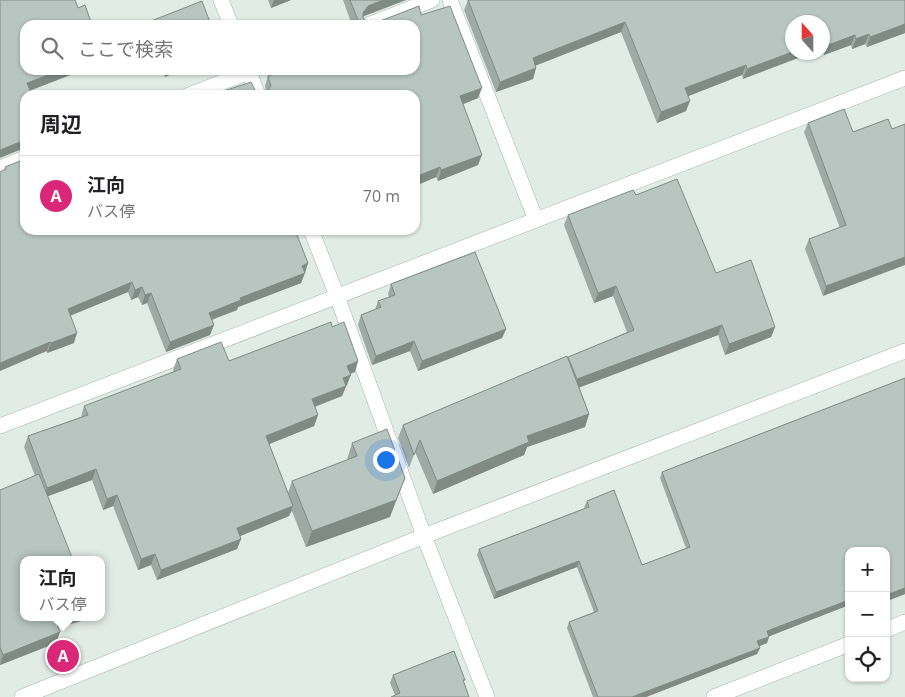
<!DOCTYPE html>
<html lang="ja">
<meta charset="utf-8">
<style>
:root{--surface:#fff;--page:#f2f2f2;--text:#202124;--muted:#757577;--line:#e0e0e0;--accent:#db2777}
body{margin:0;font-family:"Open Sans","Noto Sans JP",sans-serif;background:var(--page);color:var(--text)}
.controls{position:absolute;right:15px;bottom:15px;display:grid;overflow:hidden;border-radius:10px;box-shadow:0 1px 4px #0004}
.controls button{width:45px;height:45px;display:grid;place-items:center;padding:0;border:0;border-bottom:1px solid var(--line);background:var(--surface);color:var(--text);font:25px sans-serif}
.compass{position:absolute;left:785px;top:15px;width:45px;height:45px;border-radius:50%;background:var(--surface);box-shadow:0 1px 4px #0004;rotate:339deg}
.you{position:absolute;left:385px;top:459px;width:18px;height:18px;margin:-12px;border:4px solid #fff;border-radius:50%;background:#1a73e8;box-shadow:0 0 0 8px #1a73e833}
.badge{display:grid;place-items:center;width:32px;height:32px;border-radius:50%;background:var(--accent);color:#fff;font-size:16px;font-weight:700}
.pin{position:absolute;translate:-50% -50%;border:2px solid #fff;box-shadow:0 1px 5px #0006}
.popup{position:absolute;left:20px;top:556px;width:85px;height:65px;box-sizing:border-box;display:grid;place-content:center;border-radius:10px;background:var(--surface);filter:drop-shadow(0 1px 4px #0005);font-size:16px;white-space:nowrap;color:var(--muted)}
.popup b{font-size:19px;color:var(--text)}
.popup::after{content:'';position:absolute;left:50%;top:100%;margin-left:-10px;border:10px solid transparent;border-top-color:var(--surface)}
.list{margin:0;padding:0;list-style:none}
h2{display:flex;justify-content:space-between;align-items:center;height:65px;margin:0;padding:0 20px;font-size:21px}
h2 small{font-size:16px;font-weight:400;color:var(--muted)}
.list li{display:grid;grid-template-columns:32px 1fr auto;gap:15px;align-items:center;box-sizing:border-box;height:80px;padding:0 20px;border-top:1px solid var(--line)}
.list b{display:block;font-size:19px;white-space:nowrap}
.list p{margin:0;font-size:16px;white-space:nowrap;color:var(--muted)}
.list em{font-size:16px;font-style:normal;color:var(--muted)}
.icon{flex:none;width:28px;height:28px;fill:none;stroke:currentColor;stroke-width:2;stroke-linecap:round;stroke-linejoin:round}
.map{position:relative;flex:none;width:905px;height:697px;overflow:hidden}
.search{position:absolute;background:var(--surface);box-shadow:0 1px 4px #0004;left:20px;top:20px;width:400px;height:55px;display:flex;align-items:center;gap:12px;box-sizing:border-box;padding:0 18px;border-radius:15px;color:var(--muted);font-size:19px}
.panel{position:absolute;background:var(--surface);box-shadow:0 1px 4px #0004;left:20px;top:90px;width:400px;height:145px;border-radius:15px}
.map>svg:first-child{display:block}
</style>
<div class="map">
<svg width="905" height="697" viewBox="0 0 905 697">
<rect width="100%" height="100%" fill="#e2ece7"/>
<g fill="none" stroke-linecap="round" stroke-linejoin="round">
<defs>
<path id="minor" d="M221,0L231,25
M450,0L536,220
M368,25L432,0
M248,70L258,95
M189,95L254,70
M0,168L25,158
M311,230L337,296L424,536L487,697
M0,426L905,78
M886,630L905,622
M714,697L849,644"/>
<path id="tertiary" d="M22,697L424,536L905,351"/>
</defs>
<use href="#minor" stroke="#a5b4ae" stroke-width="16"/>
<use href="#tertiary" stroke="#a5b4ae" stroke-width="16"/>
<use href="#minor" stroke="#fff" stroke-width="15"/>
<use href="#tertiary" stroke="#fff" stroke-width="15"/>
</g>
<path fill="#9daaa5" d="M268,0H291L271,8Z
M343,0H406L364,16L363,18L370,24L421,15L478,98L463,104L478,165L438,181L436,177L415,186V95H218V93L256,92L261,94L266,92L265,86L268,76L271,75L272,70H415V25H352Z
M468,0H905V33L867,47L865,44L852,49L851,45L824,55L822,50V22L743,79L742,75L688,96L686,111L657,123L621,32L535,66L536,68L533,79L496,92L464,10Z
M162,70H181L165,77Z
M888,119L823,296L805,249L809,239L840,228L804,132L808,123L853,132Z
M5,167L25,230L308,263L301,283L238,307L237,310L212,320L210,335L166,352L147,303L142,305L138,297L131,300L128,292L70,316L74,343L47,353L4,170Z
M636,195L716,273L775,327L771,337L725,355L718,335L579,387L589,414L585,427L527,447L524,455L433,494L415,452L409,468L398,438L403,425L568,358L627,332L613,296L594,303L564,225L568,215Z
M391,284L506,329L502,338L418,371L410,351L372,365L358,325L361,315L375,310L378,301L389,297L388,294Z
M332,327L358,361L355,372L350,374L347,386H346L342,396L315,407L318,415L314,426L269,444L288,493L292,481L347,460L352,443L390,517L306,547L292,511L289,516L240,536L241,539L237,549L157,580L151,565L138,570L113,506L103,510L92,480L48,496L24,617H89V619L58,627L56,643L0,665V490L35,476L24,447L28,436L81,417L84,406L174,372L173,370L177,359L229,361Z
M905,378V594L887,601L886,599V551H849V605L769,636L767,643L759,646L760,648L757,654L646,697H593L567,628L569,622L594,612L577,567L494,599L477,555L479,549L585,508L584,507L587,501L642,565L686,548L660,478L662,472Z
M393,675L465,680L395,695L390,683Z"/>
<path fill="#808b86" d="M274,0H291L271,8Z
M383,0H406L364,16L359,23L363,13L368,6Z
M625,22L621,32L529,68L533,58Z
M905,24V33L867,47L870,37Z
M869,34L865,44L852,49L856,39Z
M855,35L851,45L824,55L828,45Z
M826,39L822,48V40Z
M792,52H814L743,79L747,69Z
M746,65L742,75L681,99L685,88Z
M536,68L533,79L496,92L500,82Z
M61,70H74L73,74L24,93L27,83Z
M167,70H181L165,77Z
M482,88L478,98L456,107L460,96Z
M339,91L338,95H327Z
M690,101L686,111L657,123L661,112Z
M25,140V149H22L0,158V150Z
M482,155L478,165L438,181L441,170Z
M440,167L436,177L415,186V177Z
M905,257V265L823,296L826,286Z
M308,263L305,273L302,266Z
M305,273L301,283L238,307L237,310L205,322L209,313L240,298Z
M132,282L128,292L64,318L68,309Z
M616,286L613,296L594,303L598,293Z
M142,287L138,297L131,300L135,290Z
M151,293L147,303L142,305L145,295Z
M214,325L210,335L166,352L170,342Z
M722,325L718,335L573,390L577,379Z
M775,327L771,337L725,355L729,344Z
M506,329L502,338L418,371L422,361Z
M77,333L74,343L47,353L51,343Z
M414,341L410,351L372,365L376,356Z
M50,342L47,351L0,371V363Z
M358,361L355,372L343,376L347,366Z
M351,375L342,396L308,409L312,399L343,378Z
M589,414L585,427L527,447L524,455L433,494L437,481L527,436Z
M318,415L314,426L262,447L266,436Z
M96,469L92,480L43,498L47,488Z
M405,478L390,517L306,547L312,531Z
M117,495L113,506L103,510L107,499Z
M293,506L289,516L233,539L237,528Z
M241,539L237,549L157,580L161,570Z
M155,554L151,565L138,570L141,559Z
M579,561L577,567L494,599L496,592Z
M905,588V594L887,601L889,594Z
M849,600V605L765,638L767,631Z
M60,617H89V619L51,629L55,619Z
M60,632L56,643L0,665L3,655Z
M769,637L767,643L755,648L757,641Z
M760,648L757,654L646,697H632Z"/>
<path fill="#b7c6c0" stroke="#808b86" d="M0,0H75L78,8L85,5L92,25H25V70H61L27,83L32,95H25V140L0,150Z
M350,0H383L368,6L363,13V18L370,24L375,23L419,6L421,15L450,6L482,88L460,96L482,155L441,170L440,167L415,177V95H348V94L341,95L339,91L327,95H219L218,93L251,82L256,92L261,94L266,93L271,86L268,76L278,72L277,70H415V25H360Z
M468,0H905V24L870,37L869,34L856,39L855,35L828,45L826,39L822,40V22H792V52L747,69L746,65L685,88L690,101L661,112L625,22L533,58L536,68L500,82Z
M202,1L211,25H152L151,21Z
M844,109L853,132L888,119L892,129L905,124V257L826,286L809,239L846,225L808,123Z
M25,159V230H295L308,263L302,266L305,273L240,298L241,300L209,313L214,325L170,342L151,293L145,295L142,287L135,290L132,282L68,309L77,333L51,343L50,342L0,363V172L6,169L5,167Z
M677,179L716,273L751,260L775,327L729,344L722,325L577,379L568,357L634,330L616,286L598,293L568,215L633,190L636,195Z
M475,252L506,329L422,361L414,341L376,356L361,315L381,307L378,301L395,295L391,284Z
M331,322L332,327L344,322L358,361L347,366L351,375L343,378L346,386L312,399L318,415L266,436L293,506L237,528L241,539L161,570L155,554L141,559L117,495L107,499L96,469L47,488L28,436L88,415L84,406L181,369L177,359L221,342L229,361Z
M567,356L589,414L527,436L529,442L437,481L420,440L414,455L403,425Z
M905,378V588L889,594L887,588L886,589V551H849V600L767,631L769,637L757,641L760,648L632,697H598L569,622L598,611L579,561L496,592L479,549L589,507L587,501L614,490L642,565L690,547L662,472Z
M387,429L405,478L396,500L312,531L292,481L357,456L352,443Z
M39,474L73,560H24V617H60L55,619L60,632L3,655L0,647V490Z
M454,651L465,680H463L469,697H391L400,693L393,675Z"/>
</svg>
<div class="controls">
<button>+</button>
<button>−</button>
<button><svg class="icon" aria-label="locate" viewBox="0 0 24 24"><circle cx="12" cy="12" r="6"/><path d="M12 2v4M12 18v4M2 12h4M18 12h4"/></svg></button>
</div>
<svg class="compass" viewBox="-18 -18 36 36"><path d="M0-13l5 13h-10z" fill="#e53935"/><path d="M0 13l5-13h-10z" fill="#757577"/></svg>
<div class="you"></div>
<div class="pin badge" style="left:63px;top:656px">A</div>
<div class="popup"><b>江向</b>バス停</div>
<div class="search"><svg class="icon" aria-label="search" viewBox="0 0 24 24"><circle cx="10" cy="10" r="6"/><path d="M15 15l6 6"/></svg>ここで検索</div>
<section class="panel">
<h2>周辺<small></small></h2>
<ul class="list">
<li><span class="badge">A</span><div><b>江向</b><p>バス停</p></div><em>70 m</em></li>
</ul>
</section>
</div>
